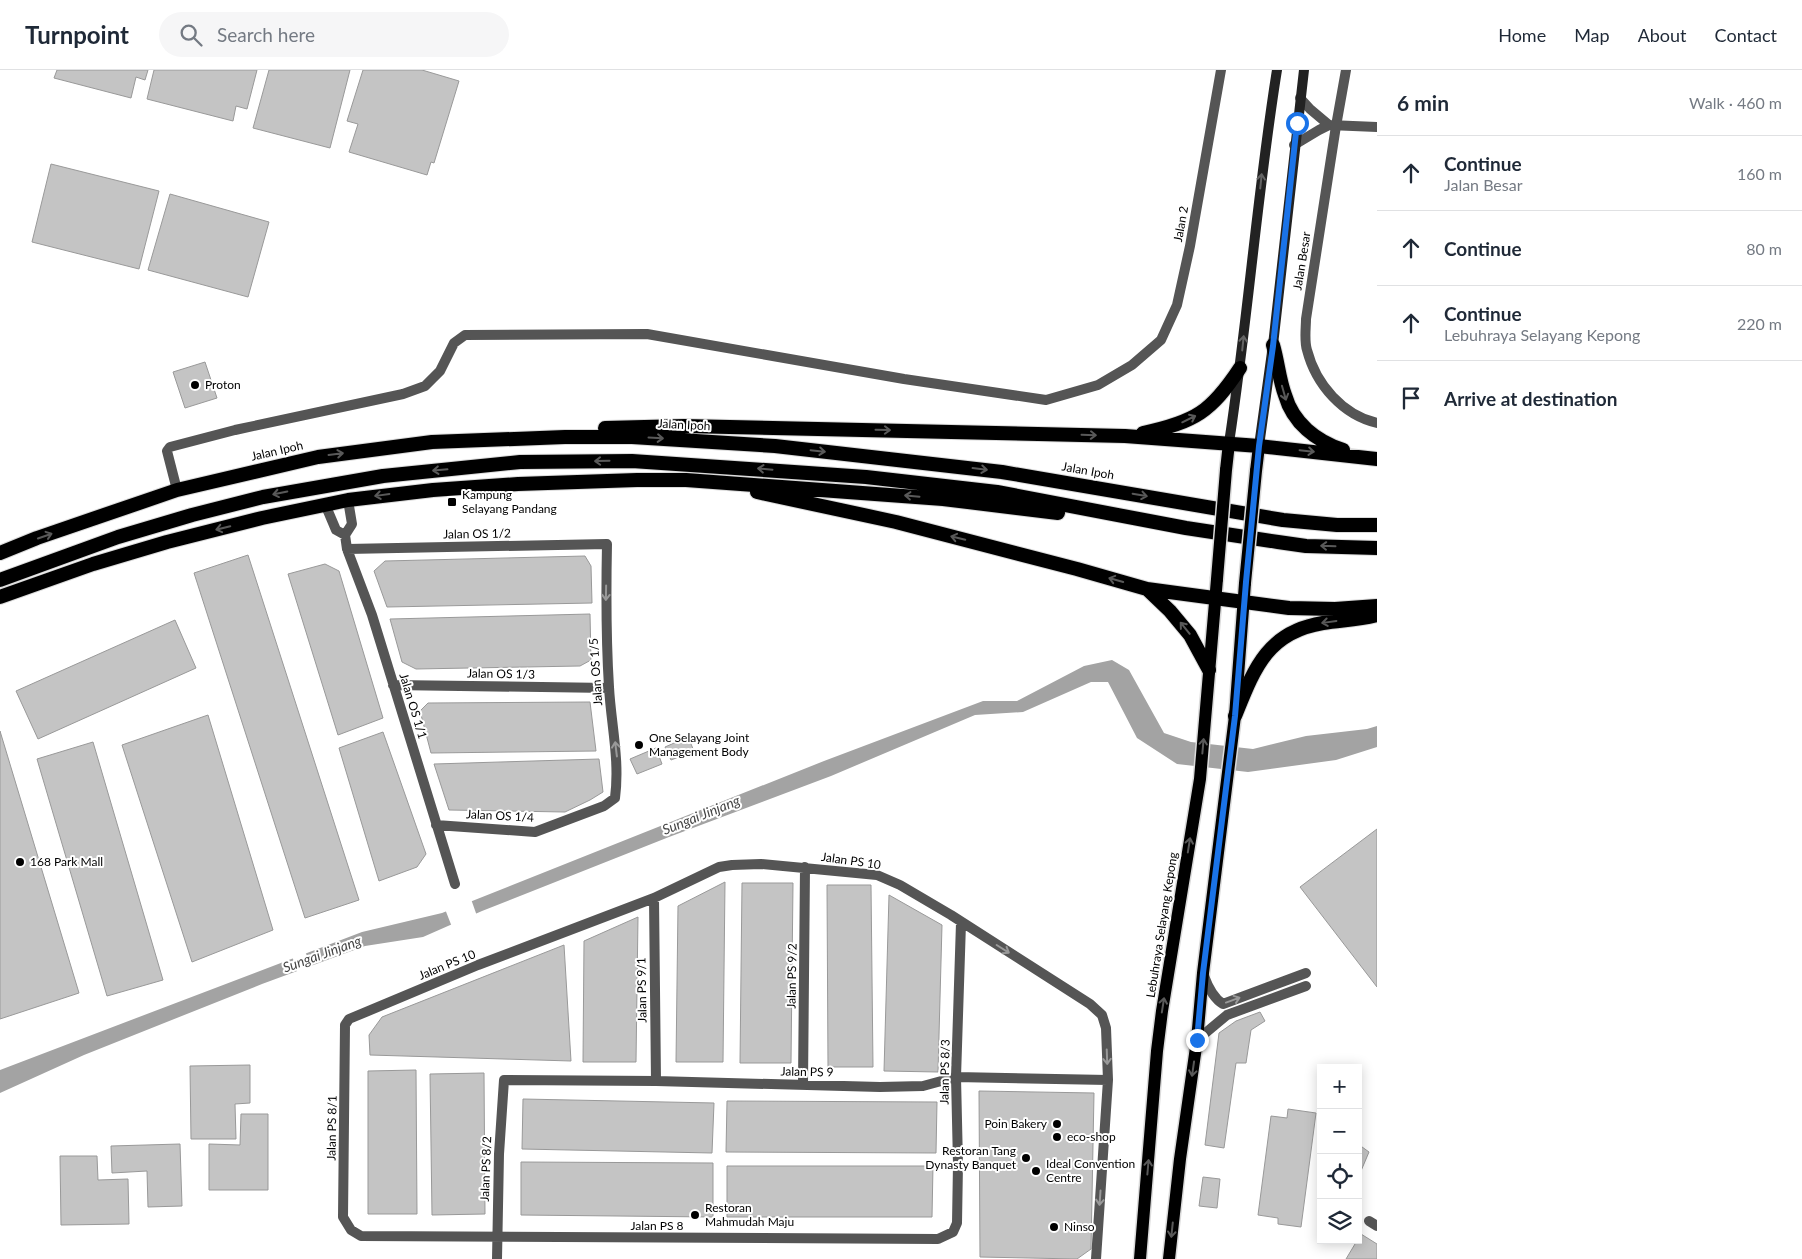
<!DOCTYPE html>
<meta charset="utf-8">
<style>
:root{--surface:#fff;--page:#f6f6f7;--text:#1f2937;--muted:#747a83;--line:#e0e1e3}
body{margin:0;font-family:Lato,sans-serif;background:var(--page);color:var(--text)}
.controls{position:absolute;right:15px;bottom:15px;display:grid;overflow:hidden;border-radius:0px;box-shadow:0 2px 12px #0003}
.controls button{width:45px;height:45px;display:grid;place-items:center;padding:0;border:0;border-bottom:1px solid var(--line);background:var(--surface);color:var(--text);font:25px sans-serif}
.stop{position:absolute;width:15px;height:15px;margin:-11px;border:4px solid #1a73e8;border-radius:50%;background:#fff}
.stop.end{background:#1a73e8;border-color:#fff;box-shadow:0 1px 5px #0008}
.list{margin:0;padding:0;list-style:none}
h2{display:flex;justify-content:space-between;align-items:center;height:65px;margin:0;padding:0 20px;font-size:21px}
h2 small{font-size:16px;font-weight:400;color:var(--muted)}
.list li{display:grid;grid-template-columns:32px 1fr auto;gap:15px;align-items:center;box-sizing:border-box;height:75px;padding:0 20px;border-top:1px solid var(--line)}
.list b{display:block;font-size:19px;white-space:nowrap}
.list p{margin:0;font-size:16px;white-space:nowrap;color:var(--muted)}
.list em{font-size:16px;font-style:normal;color:var(--muted)}
.icon{flex:none;width:28px;height:28px;fill:none;stroke:currentColor;stroke-width:2;stroke-linecap:round;stroke-linejoin:round}
.map{position:relative;flex:none;width:1377px;height:1189px;overflow:hidden}
header{display:flex;align-items:center;gap:30px;box-sizing:border-box;height:70px;padding:0 25px;background:var(--surface);border-bottom:1px solid var(--line)}
header strong{font-size:24px}
nav{display:flex;gap:28px;margin-inline-start:auto;font-size:18px}
.search{width:350px;height:45px;background:var(--page);display:flex;align-items:center;gap:12px;box-sizing:border-box;padding:0 18px;border-radius:28px;color:var(--muted);font-size:19px}
main{display:flex}
aside{flex:1;background:var(--surface)}
.map>svg:first-child{display:block}
</style>
<header>
<strong>Turnpoint</strong>
<div class="search"><svg class="icon" aria-label="search" viewBox="0 0 24 24"><circle cx="10" cy="10" r="6"/><path d="M15 15l6 6"/></svg>Search here</div>
<nav><a>Home</a><a>Map</a><a>About</a><a>Contact</a></nav>
</header>
<main>
<div class="map">
<svg width="1377" height="1189" viewBox="0 0 1377 1189">
<rect width="100%" height="100%" fill="#fff"/>
<path fill="#a3a3a3" d="M1112,590L1129,600L1164,663L1191,672L1253,679L1306,666L1367,659L1377,656V677L1336,690L1248,702L1177,694L1137,668L1108,612H1091L1023,642L975,645L831,706L669,767L482,841L423,867L365,876L262,914L84,985L0,1023V1000L362,862L442,843L824,691L983,631H1017L1084,596Z"/>
<path fill="#fff" d="M471,829L477,846L452,857L445,839Z
M305,881L312,899L298,904L292,886Z"/>
<path fill="#c4c4c4" stroke="#999" d="M57,0H148L145,10L136,7L131,28L54,8Z
M154,0H257L247,39L236,36L233,51L147,29Z
M269,0H350L330,78L253,58Z
M363,0H422L459,11L434,93L431,92L427,105L349,82L358,54L347,51Z
M51,94L159,121L139,199L32,172Z
M170,124L269,152L248,227L148,200Z
M205,292L217,328L185,338L173,302Z
M248,485L359,830L305,848L194,503Z
M585,486L591,496L592,533L387,537L374,501L385,491Z
M325,494L339,501L383,648L338,665L288,504Z
M590,544L591,590L580,596L416,599L402,592L390,549Z
M175,550L196,598L38,669L16,621Z
M590,632L596,681L431,683L420,641L428,633Z
M208,645L273,860L192,892L122,675Z
M0,661L79,923L0,949Z
M383,662L426,784L417,797L379,811L339,678Z
M688,667L694,681L671,690L665,677Z
M93,672L163,910L107,926L37,689Z
M656,678L662,694L637,704L630,689Z
M599,689L603,722L590,730L565,742L449,740L434,694Z
M1377,759V917L1300,817Z
M725,812L723,992H676L678,836Z
M742,813H793L791,993H740Z
M827,815H871L873,997H828Z
M889,825L942,855L938,1002L884,1001Z
M638,847L636,992H583L584,871Z
M564,875L571,991L370,985L369,965L382,947Z
M1260,942L1265,951L1251,960L1246,993H1236L1224,1078L1205,1075L1219,963L1236,951Z
M250,995V1033L235,1034L236,1069H191L190,996Z
M416,1000L417,1144H368V1001Z
M484,1003L485,1144L432,1145L430,1004Z
M979,1021L1094,1023L1091,1179L1077,1189L980,1187Z
M523,1029L714,1033L712,1083L522,1079Z
M727,1031L937,1032L936,1083L726,1082Z
M1288,1039L1316,1043L1301,1157L1278,1154V1148L1258,1145L1271,1046L1287,1048Z
M241,1044H268V1120H209V1074L240,1075Z
M180,1074L182,1136L148,1137L147,1101L112,1103L111,1076Z
M1358,1074L1369,1082L1358,1108Z
M60,1086H97L98,1110L128,1109L129,1154L61,1155Z
M521,1092L713,1093V1147L521,1145Z
M727,1096H933L932,1147H727Z
M1203,1107L1220,1109L1217,1138L1199,1136Z
M1361,1164L1377,1174V1189H1346Z"/>
<g fill="none" stroke-linecap="round" stroke-linejoin="round">
<defs>
<path id="primary" d="M1226,400L1229,373
M1256,401L1259,376
M1140,1189L1157,981L1162,941L1200,709L1217,509
M1169,1189L1180,1089L1197,970L1203,903L1235,646L1245,513"/>
<path id="trunk" d="M1273,275C1278,292 1279,309 1285,325C1293,353 1316,371 1343,380
M605,358L684,356L1125,366L1259,376L1377,389
M1143,363C1195,352 1211,342 1240,298
M757,422L896,452L1077,499L1147,519L1289,538L1335,539L1377,536
M0,483L37,468L177,420L318,387L432,372L565,367H632L775,376L1002,402L1283,450L1337,455H1377
M0,510L118,467L192,445L263,427L383,406L520,392L632,391L866,407L997,422L1186,458L1278,472L1306,476L1377,478
M1147,519L1170,541L1190,565L1209,600
M0,527L93,494L167,472L262,448L348,430L433,420L518,414L637,410H686L943,429L1058,443
M1235,646C1254,599 1267,562 1323,553C1341,550 1359,550 1377,545"/>
</defs>
<use href="#primary" stroke="#dbdbdb" stroke-width="15"/>
<use href="#trunk" stroke="#dbdbdb" stroke-width="16"/>
<path stroke="#555" stroke-width="10" d="M1300,28L1310,39L1329,55
M1294,75L1319,60L1329,55L1377,57
M177,420L167,381L170,377L235,360L403,324L425,316L440,301L454,273L465,265L647,264L904,309L1046,330L1098,315L1132,295L1161,270L1177,235L1190,176L1221,0
M348,430L352,454L345,465L347,479L372,545L455,814
M325,434L336,460L345,465
M347,479L607,474C606,522 606,569 609,617C611,654 620,690 615,728L604,736L535,762L436,755
M393,615L609,618
M654,828L656,1011
M961,853L956,1007L958,1094L957,1153L953,1162L938,1169L361,1166L351,1160L343,1147L345,955L349,949L478,895L654,828L719,797L732,795L761,794L877,805L900,815L951,845L1090,934L1102,945L1106,958L1108,1010L1096,1189
M1204,906C1208,917 1213,928 1223,934L1306,903
M1197,970L1227,945L1306,916
M803,1015L805,797
M1369,1151L1377,1156
M497,1189L499,1084L504,1010L656,1011L880,1017L923,1016L956,1007L1108,1010"/>
<path stroke="#555" stroke-width="10" d="M1346,0L1336,56L1306,249C1306,258 1304,271 1307,280C1316,315 1343,345 1377,353"/>
<path stroke="#222" stroke-width="10" d="M1229,373C1248,249 1257,124 1277,0
M1259,376L1273,275L1304,0"/>
<use href="#primary" stroke="#000" stroke-width="12"/>
<use href="#trunk" stroke="#000" stroke-width="14"/>
<defs>
<path id="primary-bridge" d="M1217,509L1226,400
M1245,513L1256,401"/>
</defs>
<use href="#primary-bridge" stroke="#dbdbdb" stroke-width="15" stroke-linecap="butt"/>
<use href="#primary-bridge" stroke="#000" stroke-width="12"/>
</g>
<defs><path id="oneway-shaft" d="M-6 0H5M1.5-3L5.5 0L1.5 3" fill="none" stroke-width="1.6" stroke-linecap="round" stroke-linejoin="round" transform="scale(1.25)"/></defs>
<g stroke="#646464">
<use href="#oneway-shaft" transform="translate(1261 111) rotate(-84)"/>
<use href="#oneway-shaft" transform="translate(1243 273) rotate(-84)"/>
</g>
<g stroke="#595959">
<use href="#oneway-shaft" transform="translate(1284 323) rotate(74)"/>
<use href="#oneway-shaft" transform="translate(1189 349) rotate(-26)"/>
<use href="#oneway-shaft" transform="translate(883 360) rotate(1)"/>
<use href="#oneway-shaft" transform="translate(1089 365) rotate(2)"/>
<use href="#oneway-shaft" transform="translate(656 368) rotate(3)"/>
<use href="#oneway-shaft" transform="translate(818 381) rotate(6)"/>
<use href="#oneway-shaft" transform="translate(1307 381) rotate(6)"/>
<use href="#oneway-shaft" transform="translate(336 384) rotate(-7)"/>
<use href="#oneway-shaft" transform="translate(602 391) rotate(179)"/>
<use href="#oneway-shaft" transform="translate(765 399) rotate(-175)"/>
<use href="#oneway-shaft" transform="translate(980 399) rotate(7)"/>
<use href="#oneway-shaft" transform="translate(440 400) rotate(175)"/>
<use href="#oneway-shaft" transform="translate(280 423) rotate(168)"/>
<use href="#oneway-shaft" transform="translate(382 425) rotate(172)"/>
<use href="#oneway-shaft" transform="translate(1140 425) rotate(10)"/>
<use href="#oneway-shaft" transform="translate(912 426) rotate(-175)"/>
<use href="#oneway-shaft" transform="translate(223 458) rotate(166)"/>
<use href="#oneway-shaft" transform="translate(45 466) rotate(-19)"/>
<use href="#oneway-shaft" transform="translate(958 468) rotate(-166)"/>
<use href="#oneway-shaft" transform="translate(1328 476) rotate(-178)"/>
<use href="#oneway-shaft" transform="translate(1116 510) rotate(-164)"/>
<use href="#oneway-shaft" transform="translate(1329 552) rotate(172)"/>
<use href="#oneway-shaft" transform="translate(1185 558) rotate(-129)"/>
<use href="#oneway-shaft" transform="translate(1203 676) rotate(-85)"/>
<use href="#oneway-shaft" transform="translate(1189 775) rotate(-81)"/>
<use href="#oneway-shaft" transform="translate(1163 935) rotate(-81)"/>
<use href="#oneway-shaft" transform="translate(1193 999) rotate(98)"/>
<use href="#oneway-shaft" transform="translate(1148 1097) rotate(-85)"/>
<use href="#oneway-shaft" transform="translate(1172 1160) rotate(96)"/>
</g>
<g stroke="#999">
<use href="#oneway-shaft" transform="translate(606 523) rotate(91)"/>
<use href="#oneway-shaft" transform="translate(616 679) rotate(-97)"/>
<use href="#oneway-shaft" transform="translate(1003 879) rotate(32)"/>
<use href="#oneway-shaft" transform="translate(1233 930) rotate(-20)"/>
<use href="#oneway-shaft" transform="translate(1107 987) rotate(88)"/>
<use href="#oneway-shaft" transform="translate(1100 1128) rotate(94)"/>
</g>
<g fill="none" stroke-linecap="round" stroke-linejoin="round">
<path stroke="#1a73e8" stroke-width="6" d="M1197,970L1203,903L1235,646L1246,512L1259,376L1273,276L1297,53"/>
</g>
<g fill="#000" stroke="#fff" stroke-width="2">
<circle cx="195" cy="315" r="5"/>
<rect x="447" y="427" width="10" height="10" rx="2.5"/>
<circle cx="639" cy="675" r="5"/>
<circle cx="20" cy="792" r="5"/>
<circle cx="1057" cy="1054" r="5"/>
<circle cx="1057" cy="1067" r="5"/>
<circle cx="1026" cy="1088" r="5"/>
<circle cx="1036" cy="1101" r="5"/>
<circle cx="695" cy="1145" r="5"/>
<circle cx="1054" cy="1157" r="5"/>
</g>
<g text-anchor="middle" stroke-width="4" stroke-linejoin="round" paint-order="stroke">
<g font-size="12" fill="#000" stroke="#fff">
<text transform="translate(1181 154) rotate(-80)" y="4">Jalan 2</text>
<text transform="translate(1302 191) rotate(-81)" y="4">Jalan Besar</text>
<text transform="translate(684 355) rotate(3)" y="4">Jalan Ipoh</text>
<text transform="translate(277 381) rotate(-13)" y="4">Jalan Ipoh</text>
<text transform="translate(1088 401) rotate(10)" y="4">Jalan Ipoh</text>
<text transform="translate(477 464) rotate(-1)" y="4">Jalan OS 1/2</text>
<text transform="translate(596 602) rotate(-94)" y="4">Jalan OS 1/5</text>
<text transform="translate(501 604) rotate(1)" y="4">Jalan OS 1/3</text>
<text transform="translate(413 636) rotate(73)" y="4">Jalan OS 1/1</text>
<text transform="translate(500 746) rotate(3)" y="4">Jalan OS 1/4</text>
<text transform="translate(851 791) rotate(8)" y="4">Jalan PS 10</text>
<text transform="translate(1162 855) rotate(-81)" y="4">Lebuhraya Selayang Kepong</text>
<text transform="translate(447 895) rotate(-22)" y="4">Jalan PS 10</text>
<text transform="translate(792 906) rotate(-89)" y="4">Jalan PS 9/2</text>
<text transform="translate(642 920) rotate(-91)" y="4">Jalan PS 9/1</text>
<text transform="translate(807 1002) rotate(1)" y="4">Jalan PS 9</text>
<text transform="translate(945 1002) rotate(-89)" y="4">Jalan PS 8/3</text>
<text transform="translate(332 1058) rotate(-89)" y="4">Jalan PS 8/1</text>
<text transform="translate(486 1099) rotate(-88)" y="4">Jalan PS 8/2</text>
<text x="657" y="1160">Jalan PS 8</text>
</g>
<g font-size="12" fill="#000" stroke="#fff" text-anchor="start">
<text x="205" y="319">Proton</text>
<text x="462" y="429">Kampung<tspan x="462" dy="14">Selayang Pandang</tspan></text>
<text x="649" y="672">One Selayang Joint<tspan x="649" dy="14">Management Body</tspan></text>
<text x="30" y="796">168 Park Mall</text>
<text x="1047" y="1058" text-anchor="end">Poin Bakery</text>
<text x="1067" y="1071">eco-shop</text>
<text x="1016" y="1085" text-anchor="end">Restoran Tang<tspan x="1016" dy="14">Dynasty Banquet</tspan></text>
<text x="1046" y="1098">Ideal Convention<tspan x="1046" dy="14">Centre</tspan></text>
<text x="705" y="1142">Restoran<tspan x="705" dy="14">Mahmudah Maju</tspan></text>
<text x="1064" y="1161">Ninso</text>
</g>
<g font-size="14" font-style="italic" fill="#444" stroke="#fff">
<text transform="translate(701 745) rotate(-22)" y="5">Sungai Jinjang</text>
<text transform="translate(322 884) rotate(-20)" y="5">Sungai Jinjang</text>
</g>
</g>
</svg>
<div class="controls">
<button>+</button>
<button>−</button>
<button><svg class="icon" aria-label="locate" viewBox="0 0 24 24"><circle cx="12" cy="12" r="6"/><path d="M12 2v4M12 18v4M2 12h4M18 12h4"/></svg></button>
<button><svg class="icon" aria-label="layers" viewBox="0 0 24 24"><path d="M12 4l9 5-9 5-9-5zM3 14l9 5 9-5"/></svg></button>
</div>
<div class="stop" style="left:1297px;top:53px"></div>
<div class="stop end" style="left:1197px;top:970px"></div>
</div>
<aside>
<h2>6 min<small>Walk · 460 m</small></h2>
<ul class="list">
<li><svg class="icon" aria-label="ahead" viewBox="0 0 24 24"><path d="M12 20V5M6 11l6-6 6 6"/></svg><div><b>Continue</b><p>Jalan Besar</p></div><em>160 m</em></li>
<li><svg class="icon" aria-label="ahead" viewBox="0 0 24 24"><path d="M12 20V5M6 11l6-6 6 6"/></svg><div><b>Continue</b></div><em>80 m</em></li>
<li><svg class="icon" aria-label="ahead" viewBox="0 0 24 24"><path d="M12 20V5M6 11l6-6 6 6"/></svg><div><b>Continue</b><p>Lebuhraya Selayang Kepong</p></div><em>220 m</em></li>
<li><svg class="icon" aria-label="arrive" viewBox="0 0 24 24"><path d="M6 21V4h12l-3 4 3 4H6"/></svg><div><b>Arrive at destination</b></div></li>
</ul>
</aside>
</main>
